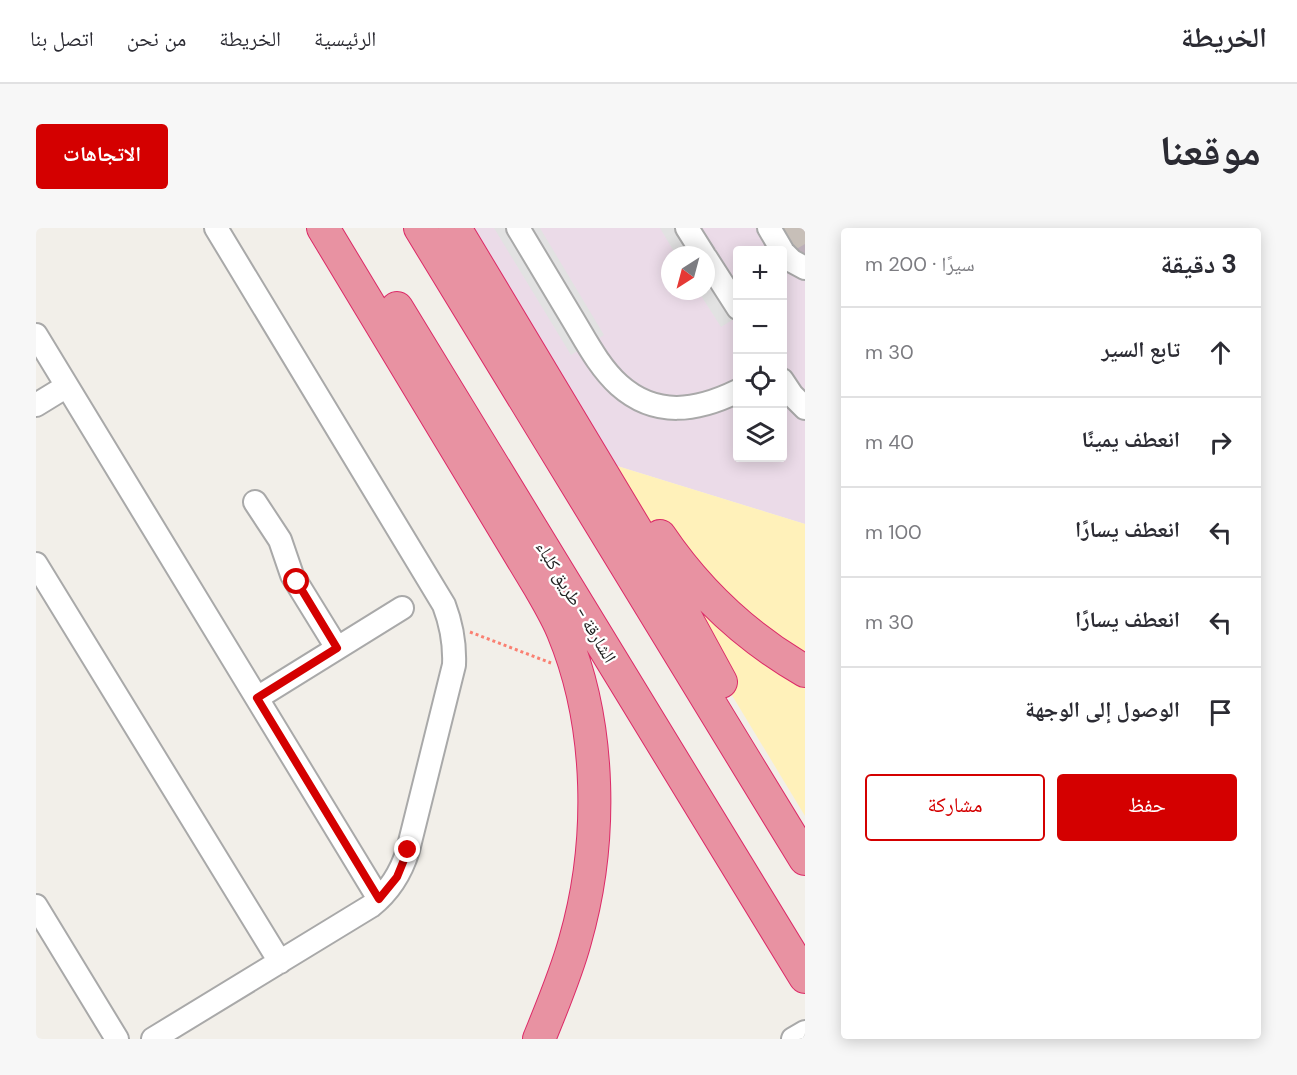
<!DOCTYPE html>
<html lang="ar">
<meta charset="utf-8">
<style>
:root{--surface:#fff;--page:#f7f7f7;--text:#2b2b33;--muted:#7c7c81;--line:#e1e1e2;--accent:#d40000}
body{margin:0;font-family:"DM Sans","Noto Naskh Arabic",sans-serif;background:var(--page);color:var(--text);direction:rtl}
.controls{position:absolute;right:18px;top:18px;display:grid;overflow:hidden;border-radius:6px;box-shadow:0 3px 15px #0003}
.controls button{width:54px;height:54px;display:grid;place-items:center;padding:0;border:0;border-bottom:2px solid var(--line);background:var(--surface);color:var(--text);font:30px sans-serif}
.compass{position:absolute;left:625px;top:18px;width:54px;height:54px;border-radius:50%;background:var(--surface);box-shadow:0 3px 15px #0003;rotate:216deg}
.stop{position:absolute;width:18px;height:18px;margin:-14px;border:4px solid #d40000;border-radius:50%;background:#fff}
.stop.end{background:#d40000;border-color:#fff;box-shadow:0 2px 6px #0008}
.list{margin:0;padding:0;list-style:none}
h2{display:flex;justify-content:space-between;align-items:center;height:78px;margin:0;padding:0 24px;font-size:26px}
h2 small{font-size:20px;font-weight:400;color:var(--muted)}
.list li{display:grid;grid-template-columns:39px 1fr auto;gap:18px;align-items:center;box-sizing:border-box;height:90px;padding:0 24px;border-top:2px solid var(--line)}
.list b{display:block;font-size:22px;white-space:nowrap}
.list em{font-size:20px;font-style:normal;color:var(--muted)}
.actions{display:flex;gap:12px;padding:18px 24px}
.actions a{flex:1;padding:14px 0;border:2px solid var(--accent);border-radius:6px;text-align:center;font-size:21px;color:var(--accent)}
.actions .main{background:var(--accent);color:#fff}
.icon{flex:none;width:33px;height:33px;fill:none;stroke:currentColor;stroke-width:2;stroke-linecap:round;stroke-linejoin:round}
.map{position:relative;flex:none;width:769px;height:811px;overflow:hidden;direction:ltr;border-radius:6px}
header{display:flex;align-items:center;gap:36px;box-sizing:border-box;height:84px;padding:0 30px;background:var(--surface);border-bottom:2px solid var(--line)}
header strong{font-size:28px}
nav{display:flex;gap:33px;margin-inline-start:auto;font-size:21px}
.intro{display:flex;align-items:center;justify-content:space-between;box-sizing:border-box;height:144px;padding:0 36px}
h1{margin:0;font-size:42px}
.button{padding:15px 27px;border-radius:6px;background:var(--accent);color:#fff;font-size:21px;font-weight:700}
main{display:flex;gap:36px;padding:0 36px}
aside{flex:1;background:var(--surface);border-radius:6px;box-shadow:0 3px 15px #0003}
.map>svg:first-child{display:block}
</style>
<header>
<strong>الخريطة</strong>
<nav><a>الرئيسية</a><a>الخريطة</a><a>من نحن</a><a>اتصل بنا</a></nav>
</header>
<div class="intro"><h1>موقعنا</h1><a class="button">الاتجاهات</a></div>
<main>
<aside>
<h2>3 دقيقة<small>سيرًا · 200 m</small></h2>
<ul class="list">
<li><svg class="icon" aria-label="ahead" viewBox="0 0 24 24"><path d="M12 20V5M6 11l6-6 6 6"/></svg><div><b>تابع السير</b></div><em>30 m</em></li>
<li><svg class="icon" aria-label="right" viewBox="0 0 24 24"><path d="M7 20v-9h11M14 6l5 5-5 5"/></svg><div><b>انعطف يمينًا</b></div><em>40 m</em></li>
<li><svg class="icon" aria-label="left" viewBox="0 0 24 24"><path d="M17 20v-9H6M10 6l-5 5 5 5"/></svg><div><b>انعطف يسارًا</b></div><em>100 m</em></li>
<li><svg class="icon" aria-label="left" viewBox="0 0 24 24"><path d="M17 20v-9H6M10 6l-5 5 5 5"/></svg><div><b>انعطف يسارًا</b></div><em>30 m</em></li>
<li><svg class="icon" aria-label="arrive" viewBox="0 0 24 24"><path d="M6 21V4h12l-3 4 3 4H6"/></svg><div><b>الوصول إلى الوجهة</b></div></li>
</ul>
<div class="actions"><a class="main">حفظ</a><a>مشاركة</a></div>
</aside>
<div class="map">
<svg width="769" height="811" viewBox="0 0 769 811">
<rect width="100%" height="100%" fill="#f2efe9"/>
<path fill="#ebdbe8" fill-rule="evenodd" d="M413,0H769V296L552,229ZM702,22H746V230H702ZM634,27H670V63H634Z"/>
<path fill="#fff1ba" d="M552,229L769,296V588Z"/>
<path fill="#e2e2e2" d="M458,0H504L568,107L535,127Z
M624,0H641L658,27H640Z
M670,46L698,91L685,99L662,63H670Z"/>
<path fill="#0003" d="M769,0V26L767,27L758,22Z"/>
<path fill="#c7bfb8" d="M743,0H769V16L757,23Z"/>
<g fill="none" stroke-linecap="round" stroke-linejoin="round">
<defs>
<path id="minor" d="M482,0C500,30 518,60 536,90C550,113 563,139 583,157C620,190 661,183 702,163
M651,0L668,27
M733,0L746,22
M746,23L756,33L769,40
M670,30L702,80
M0,107L343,671
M746,152L756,167L769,180
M0,177L31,158
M219,274L244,312L256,347L301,420
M0,336L244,734
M221,470L366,380
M0,678L81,811
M117,811L335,678C354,663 365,645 372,622L418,437C419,415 416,398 408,377L180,0
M757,811L769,804"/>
<path id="highway" d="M287,0L504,360C512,374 521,389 527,404C566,498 567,616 539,713C530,746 516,779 503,811
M384,0L769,631
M419,0L623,340L685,454
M361,80L769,749
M624,308C662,364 710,409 769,443"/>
</defs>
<use href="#minor" stroke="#a9a9a9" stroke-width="26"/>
<use href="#highway" stroke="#dc2a67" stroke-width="34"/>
<path stroke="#fa8072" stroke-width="3" stroke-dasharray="3 3" stroke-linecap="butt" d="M434,404L515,435"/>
<use href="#minor" stroke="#fff" stroke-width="22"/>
<use href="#highway" stroke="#e892a2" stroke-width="32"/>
</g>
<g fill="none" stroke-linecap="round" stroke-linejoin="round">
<path stroke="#d40000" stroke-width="8" d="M261,354L301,420L221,470L343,671L361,649L372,622"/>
</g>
<g text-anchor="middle" stroke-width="4.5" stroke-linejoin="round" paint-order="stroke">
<g font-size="18" fill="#222" stroke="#fff">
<text transform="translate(540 374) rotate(59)" y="6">الشارقة - طريق كلباء</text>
</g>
</g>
</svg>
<div class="controls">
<button>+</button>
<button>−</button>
<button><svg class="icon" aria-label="locate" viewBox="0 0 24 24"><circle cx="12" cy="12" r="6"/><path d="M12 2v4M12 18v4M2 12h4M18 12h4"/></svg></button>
<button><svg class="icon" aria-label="layers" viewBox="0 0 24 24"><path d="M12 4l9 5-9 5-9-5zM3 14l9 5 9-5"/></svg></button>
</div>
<svg class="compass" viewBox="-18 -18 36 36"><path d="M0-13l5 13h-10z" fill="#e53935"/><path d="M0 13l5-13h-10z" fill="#7c7c81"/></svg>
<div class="stop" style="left:261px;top:354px"></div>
<div class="stop end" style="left:372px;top:622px"></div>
</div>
</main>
